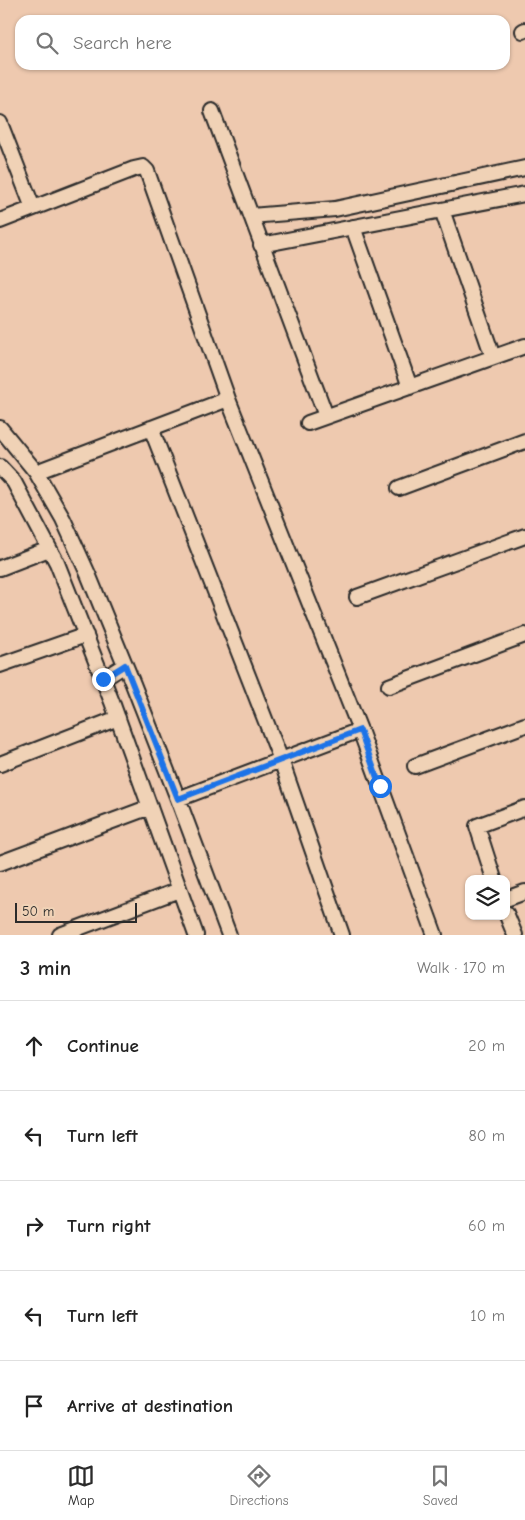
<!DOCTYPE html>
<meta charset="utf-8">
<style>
:root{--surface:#fff;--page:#f6f6f6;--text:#222;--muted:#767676;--line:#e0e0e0;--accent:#2b2b2b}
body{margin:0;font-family:"Comic Neue",sans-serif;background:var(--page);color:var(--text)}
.controls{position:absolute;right:15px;bottom:15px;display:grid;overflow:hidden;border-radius:10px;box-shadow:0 1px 4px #0004}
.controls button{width:45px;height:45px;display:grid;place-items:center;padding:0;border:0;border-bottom:1px solid var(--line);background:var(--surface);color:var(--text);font:25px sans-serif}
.scale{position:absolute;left:15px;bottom:12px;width:122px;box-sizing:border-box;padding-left:5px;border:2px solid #2b2b2b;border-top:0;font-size:14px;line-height:18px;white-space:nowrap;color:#2b2b2b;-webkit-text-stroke:4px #f0d2b6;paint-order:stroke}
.stop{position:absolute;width:15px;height:15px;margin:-11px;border:4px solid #1a73e8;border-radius:50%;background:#fff}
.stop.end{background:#1a73e8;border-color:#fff;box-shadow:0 1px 5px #0008}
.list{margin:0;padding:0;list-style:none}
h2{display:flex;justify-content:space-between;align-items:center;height:65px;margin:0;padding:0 20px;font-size:21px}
h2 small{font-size:16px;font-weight:400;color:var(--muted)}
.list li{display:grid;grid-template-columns:32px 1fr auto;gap:15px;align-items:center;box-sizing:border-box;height:90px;padding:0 20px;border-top:1px solid var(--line)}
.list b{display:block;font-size:19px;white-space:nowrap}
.list em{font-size:16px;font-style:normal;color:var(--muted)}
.icon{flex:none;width:28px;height:28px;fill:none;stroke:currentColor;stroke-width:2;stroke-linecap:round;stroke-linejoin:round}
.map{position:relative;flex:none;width:525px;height:935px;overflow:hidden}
.search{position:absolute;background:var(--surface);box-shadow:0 1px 4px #0004;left:15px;right:15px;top:15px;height:55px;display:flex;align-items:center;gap:12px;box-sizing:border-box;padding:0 18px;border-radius:15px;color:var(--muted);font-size:19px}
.sheet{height:515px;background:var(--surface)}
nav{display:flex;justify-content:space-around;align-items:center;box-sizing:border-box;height:70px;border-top:1px solid var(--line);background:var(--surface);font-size:14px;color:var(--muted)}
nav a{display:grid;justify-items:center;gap:2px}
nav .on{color:var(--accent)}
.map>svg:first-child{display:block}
</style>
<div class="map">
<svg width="525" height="935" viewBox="0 0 525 935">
<rect width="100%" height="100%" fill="#eec9af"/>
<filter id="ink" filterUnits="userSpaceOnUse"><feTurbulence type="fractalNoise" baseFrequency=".02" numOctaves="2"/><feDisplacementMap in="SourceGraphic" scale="10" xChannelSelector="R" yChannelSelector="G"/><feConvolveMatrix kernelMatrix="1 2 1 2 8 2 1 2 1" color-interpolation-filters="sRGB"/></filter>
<g filter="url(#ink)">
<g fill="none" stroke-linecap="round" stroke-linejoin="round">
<defs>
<path id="street" d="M523,31L525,30
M212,111L326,416
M0,123L33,208
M442,210L493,357
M251,216L335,209L525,168
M0,221L134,169L143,167L147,171L228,399L360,730L435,935
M353,227L410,387
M261,245L525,194
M308,423L525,346
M0,428L36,472L63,519L88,574L133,684L178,799L229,935
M151,428L281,760L342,935
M0,467L14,482L57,563L112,702L196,935
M36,472L228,399
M399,488L525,441
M0,568L49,549
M357,597L525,536
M0,665L86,635
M103,679L125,665
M389,686L525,635
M0,764L118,718
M415,766L525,725
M178,799L360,730
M0,863L150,807
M494,879L477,826L525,808
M506,899L525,892
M506,913L515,935
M60,935L179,890"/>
</defs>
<use href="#street" stroke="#2b2b2b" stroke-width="18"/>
<use href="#street" stroke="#f0d2b6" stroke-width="14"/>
</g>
</g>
<g fill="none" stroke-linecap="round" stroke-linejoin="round" filter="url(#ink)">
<path stroke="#1a73e8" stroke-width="6" d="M103,679L125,665L178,799L360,730L380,786"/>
</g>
</svg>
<div class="controls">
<button><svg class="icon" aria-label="layers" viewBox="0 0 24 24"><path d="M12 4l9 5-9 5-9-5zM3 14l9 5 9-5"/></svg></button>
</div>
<div class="scale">50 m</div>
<div class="stop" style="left:380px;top:786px"></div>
<div class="stop end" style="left:103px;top:679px"></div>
<div class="search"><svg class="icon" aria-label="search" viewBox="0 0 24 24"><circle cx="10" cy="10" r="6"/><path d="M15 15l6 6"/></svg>Search here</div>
</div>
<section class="sheet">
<h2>3 min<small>Walk · 170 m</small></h2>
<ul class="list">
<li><svg class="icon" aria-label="ahead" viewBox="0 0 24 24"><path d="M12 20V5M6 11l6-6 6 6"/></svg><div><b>Continue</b></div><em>20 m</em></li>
<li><svg class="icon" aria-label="left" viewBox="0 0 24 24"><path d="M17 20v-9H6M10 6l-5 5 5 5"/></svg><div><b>Turn left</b></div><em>80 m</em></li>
<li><svg class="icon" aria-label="right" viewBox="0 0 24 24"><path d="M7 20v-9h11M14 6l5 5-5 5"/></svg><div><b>Turn right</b></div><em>60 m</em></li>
<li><svg class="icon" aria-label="left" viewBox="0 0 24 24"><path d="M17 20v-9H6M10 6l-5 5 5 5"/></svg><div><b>Turn left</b></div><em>10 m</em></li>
<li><svg class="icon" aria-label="arrive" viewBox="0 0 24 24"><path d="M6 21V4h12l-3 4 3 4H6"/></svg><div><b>Arrive at destination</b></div></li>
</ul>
</section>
<nav>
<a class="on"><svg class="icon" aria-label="map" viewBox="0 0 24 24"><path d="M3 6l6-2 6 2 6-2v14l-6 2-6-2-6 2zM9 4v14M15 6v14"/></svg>Map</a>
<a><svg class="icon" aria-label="directions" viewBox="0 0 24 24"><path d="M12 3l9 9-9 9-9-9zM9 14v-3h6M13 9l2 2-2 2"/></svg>Directions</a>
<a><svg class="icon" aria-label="saved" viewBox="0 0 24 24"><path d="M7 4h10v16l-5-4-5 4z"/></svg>Saved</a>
</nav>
